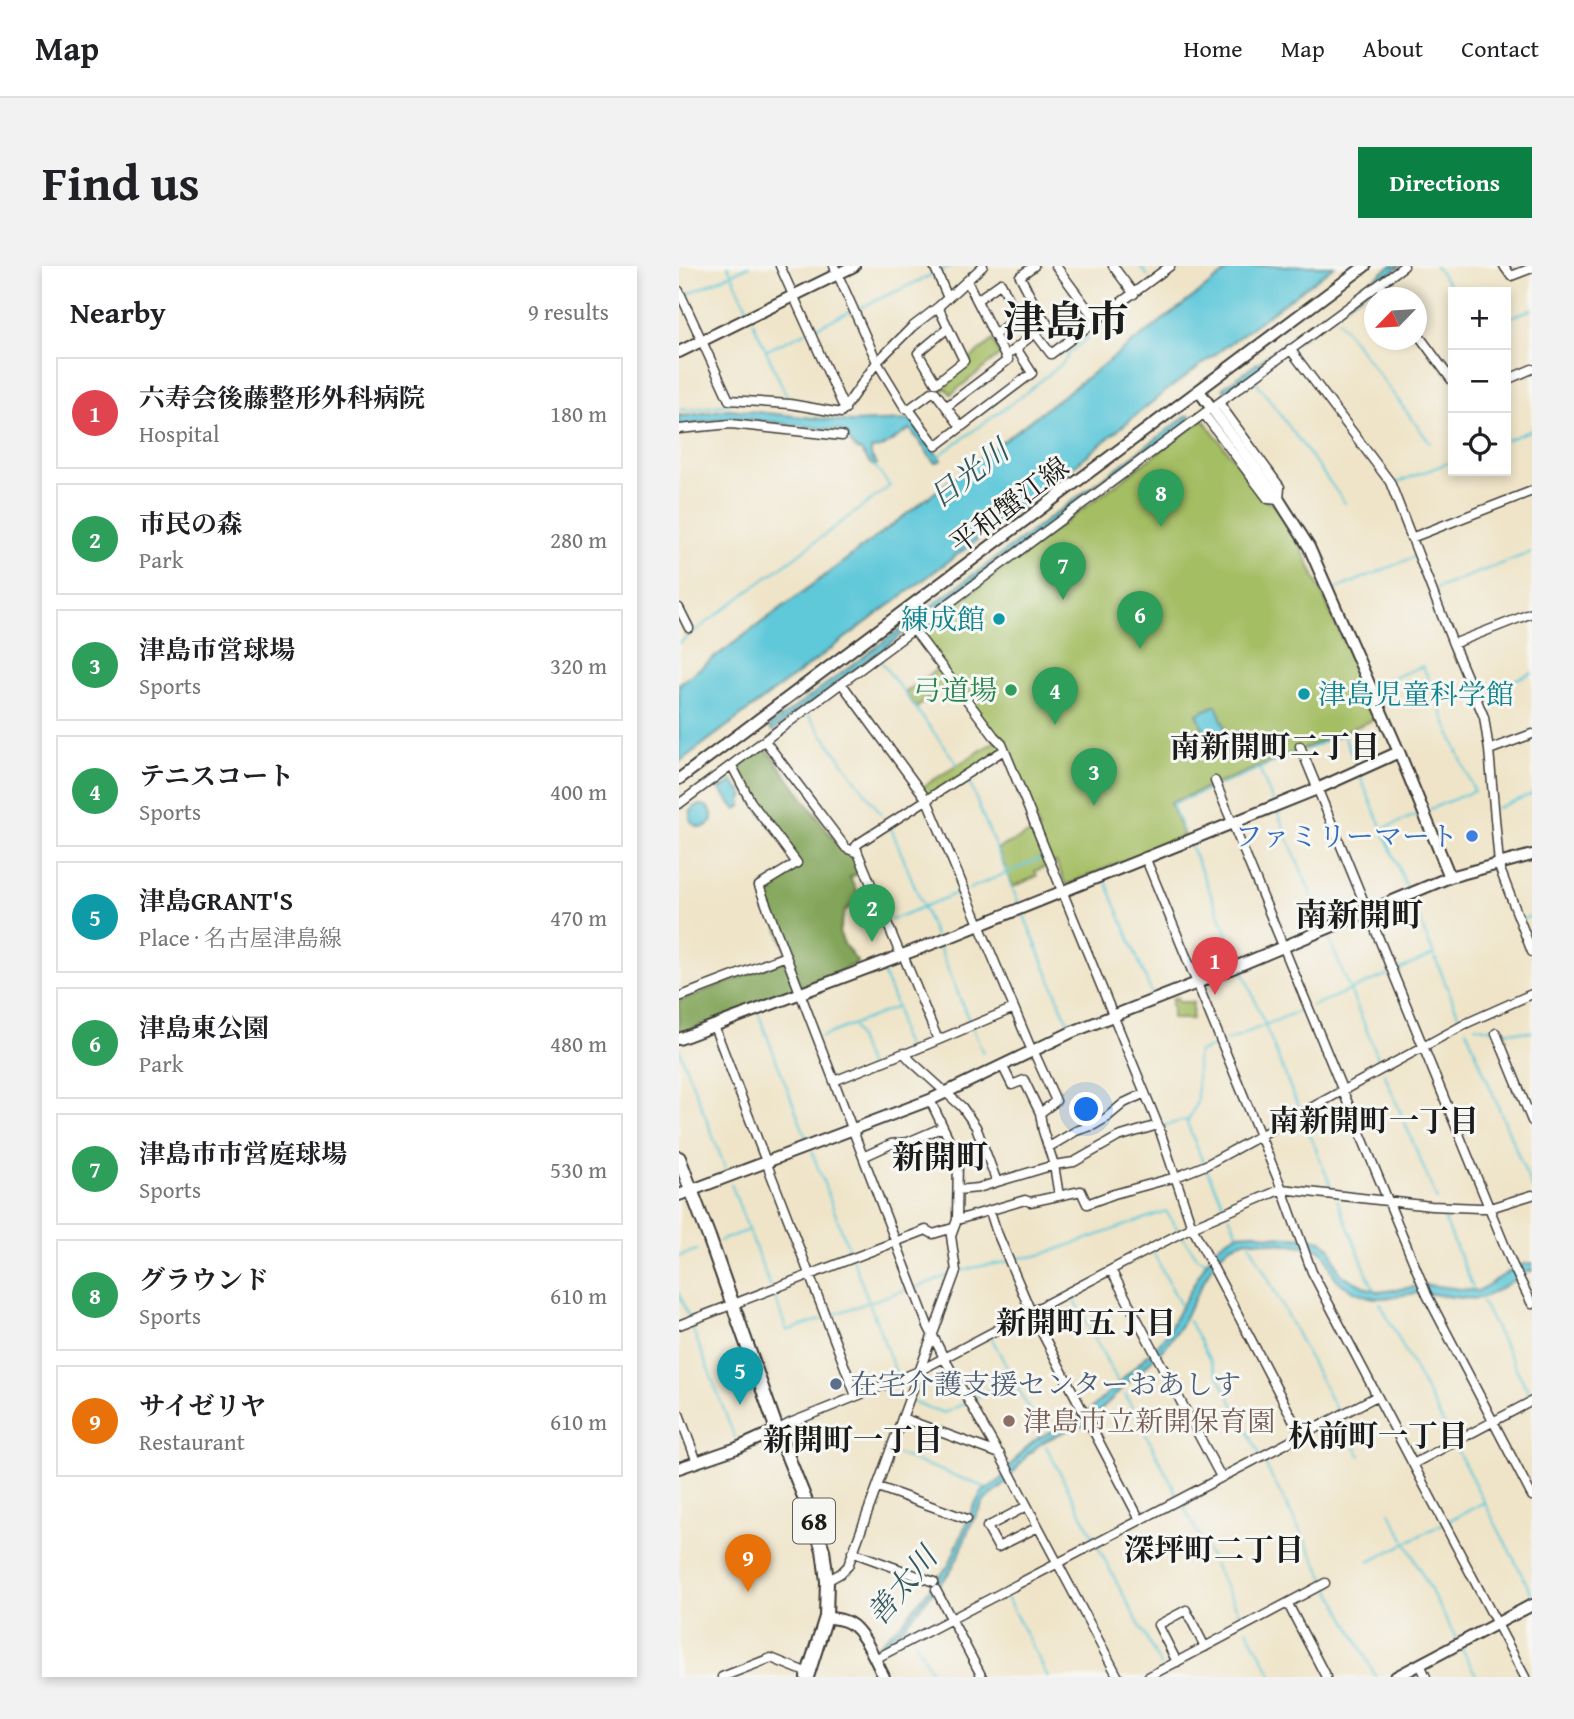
<!DOCTYPE html>
<meta charset="utf-8">
<style>
:root{--surface:#fff;--page:#f2f2f2;--text:#202124;--muted:#757577;--line:#e0e0e0;--accent:#0b8043}
body{margin:0;font-family:"Gentium Book Plus","Noto Serif JP",serif;background:var(--page);color:var(--text)}
.controls{position:absolute;right:21px;top:21px;display:grid;overflow:hidden;border-radius:0px;box-shadow:0 4px 10px #0003}
.controls button{width:63px;height:63px;display:grid;place-items:center;padding:0;border:0;border-bottom:2px solid var(--line);background:var(--surface);color:var(--text);font:35px sans-serif}
.compass{position:absolute;left:685px;top:21px;width:63px;height:63px;border-radius:50%;background:var(--surface);box-shadow:0 4px 10px #0003;rotate:245deg}
.you{position:absolute;left:408px;top:844px;width:24px;height:24px;margin:-18px;border:5px solid #fff;border-radius:50%;background:#1a73e8;box-shadow:0 0 0 10px #1a73e833}
.badge{display:grid;place-items:center;width:46px;height:46px;border-radius:50%;background:var(--accent);color:#fff;font-size:23px;font-weight:700}
.pin{position:absolute;translate:-50% -58px;filter:drop-shadow(0 2px 4px #0008)}
.pin::after{content:'';position:absolute;top:37px;width:24px;height:21px;background:inherit;clip-path:polygon(0 0,100% 0,50% 100%)}
.list{margin:0;padding:0;list-style:none}
h2{display:flex;justify-content:space-between;align-items:center;height:91px;margin:0;padding:0 28px;font-size:30px}
h2 small{font-size:23px;font-weight:400;color:var(--muted)}
.list li{display:grid;grid-template-columns:46px 1fr auto;gap:21px;align-items:center;box-sizing:border-box;height:112px;margin:0 14px 14px;padding:0 14px;border:2px solid var(--line);border-radius:0px}
.list b{display:block;font-size:26px;white-space:nowrap}
.list p{margin:0;font-size:23px;white-space:nowrap;color:var(--muted)}
.list em{font-size:23px;font-style:normal;color:var(--muted)}
.icon{flex:none;width:38px;height:38px;fill:none;stroke:currentColor;stroke-width:2;stroke-linecap:round;stroke-linejoin:round}
.map{position:relative;flex:none;width:853px;height:1411px;overflow:hidden;border-radius:0px}
header{display:flex;align-items:center;gap:42px;box-sizing:border-box;height:98px;padding:0 35px;background:var(--surface);border-bottom:2px solid var(--line)}
header strong{font-size:33px}
nav{display:flex;gap:38px;margin-inline-start:auto;font-size:24px}
.intro{display:flex;align-items:center;justify-content:space-between;box-sizing:border-box;height:168px;padding:0 42px}
h1{margin:0;font-size:49px}
.button{padding:18px 32px;border-radius:0px;background:var(--accent);color:#fff;font-size:24px;font-weight:700}
main{display:flex;gap:42px;padding:0 42px}
aside{flex:1;background:var(--surface);border-radius:0px;box-shadow:0 4px 10px #0003}
.map>svg:first-child{display:block}
</style>
<header>
<strong>Map</strong>
<nav><a>Home</a><a>Map</a><a>About</a><a>Contact</a></nav>
</header>
<div class="intro"><h1>Find us</h1><a class="button">Directions</a></div>
<main>
<aside>
<h2>Nearby<small>9 results</small></h2>
<ul class="list">
<li><span class="badge" style="background:#e0444e">1</span><div><b>六寿会後藤整形外科病院</b><p>Hospital</p></div><em>180 m</em></li>
<li><span class="badge" style="background:#2e9e5b">2</span><div><b>市民の森</b><p>Park</p></div><em>280 m</em></li>
<li><span class="badge" style="background:#2e9e5b">3</span><div><b>津島市営球場</b><p>Sports</p></div><em>320 m</em></li>
<li><span class="badge" style="background:#2e9e5b">4</span><div><b>テニスコート</b><p>Sports</p></div><em>400 m</em></li>
<li><span class="badge" style="background:#0f9aa8">5</span><div><b>津島GRANT'S</b><p>Place · 名古屋津島線</p></div><em>470 m</em></li>
<li><span class="badge" style="background:#2e9e5b">6</span><div><b>津島東公園</b><p>Park</p></div><em>480 m</em></li>
<li><span class="badge" style="background:#2e9e5b">7</span><div><b>津島市市営庭球場</b><p>Sports</p></div><em>530 m</em></li>
<li><span class="badge" style="background:#2e9e5b">8</span><div><b>グラウンド</b><p>Sports</p></div><em>610 m</em></li>
<li><span class="badge" style="background:#e8710a">9</span><div><b>サイゼリヤ</b><p>Restaurant</p></div><em>610 m</em></li>
</ul>
</aside>
<div class="map">
<svg width="853" height="1411" viewBox="0 0 853 1411">
<rect width="100%" height="100%" fill="#f6f6f2"/>
<filter id="ink" filterUnits="userSpaceOnUse"><feTurbulence type="fractalNoise" baseFrequency=".0143" numOctaves="2"/><feDisplacementMap in="SourceGraphic" scale="14" xChannelSelector="R" yChannelSelector="G"/><feConvolveMatrix kernelMatrix="1 2 1 2 8 2 1 2 1" color-interpolation-filters="sRGB"/></filter>
<filter id="wash" filterUnits="userSpaceOnUse"><feTurbulence type="fractalNoise" baseFrequency=".00686" numOctaves="4" result="noise"/><feDisplacementMap in="SourceGraphic" scale="28" xChannelSelector="R" yChannelSelector="G"/><feGaussianBlur stdDeviation="1.57" result="paint"/><feColorMatrix in="noise" values="0 0 0 0 0 0 0 0 0 0 0 0 0 0 0 0 0 1.4 0 .05"/><feComposite in="paint" operator="in"/></filter>
<g filter="url(#wash)">
<rect width="100%" height="100%" fill="#efe4c8"/>
<path fill="#a4be64" stroke="#606d40" stroke-width="2" d="M314,74L321,89L272,128L267,122L261,126L256,121Z
M524,153L587,235L598,240L619,274L699,452L491,537L505,570L387,619L377,596L356,605L358,610L334,621L318,583L360,563L329,486L249,531L242,522L315,476L318,471L271,417L237,442L226,427L265,398L242,368V364Z
M498,731L499,736H514L513,753H493V733Z"/>
<path fill="#83a55a" stroke="#50603b" stroke-width="2" d="M85,481L87,482L166,588L176,590L183,606L171,611L181,632L166,645L160,666L165,678L179,697L122,721L83,621L121,598L78,541L56,502Z
M106,694L117,723L0,768V735Z"/>
<path fill="#5ec8d9" stroke="#3d727a" stroke-width="2" d="M555,0H655L483,128L373,218L0,496V418L168,293Z
M712,0H721L547,127L544,122Z
M50,143L172,156L233,154L262,194L259,196H255L231,163L202,182L192,183V190L198,198L195,200L192,198L182,185L177,183L163,165L53,151L3,160L0,159V149L5,150Z
M509,149L513,153L93,465L90,461Z
M537,439L555,484L537,492L518,448Z
M53,515L65,530L62,533L63,539L57,544L40,522L42,521L44,522Z
M11 550a11 11 0 1 1 22 0a11 11 0 1 1-22 0Z
M577,967L589,970L627,972L642,975L651,981L661,1007L665,1010L688,1022L700,1026L748,1019L799,1025L841,999L853,997V1005L847,1006C836,1013 811,1031 800,1032C783,1035 759,1027 741,1027C726,1027 713,1033 698,1032C688,1032 672,1024 663,1018C648,1008 653,987 636,981L568,974L551,980L543,987L531,1003L502,1059L486,1081L407,1158L382,1167L364,1176L349,1188L324,1220L305,1235L290,1262L281,1287L271,1306L227,1357L200,1384L198,1380L225,1354L270,1299L293,1244L303,1226L320,1215L332,1199L347,1182L359,1172L408,1147L477,1081L488,1067L526,998L540,979L547,974L558,968Z"/>
<g fill="none" stroke-linecap="round" stroke-linejoin="round">
<path stroke="#5ec8d9" stroke-width="2" d="M49,0L70,46
M461,0L469,10
M756,0L776,26
M261,5L272,0
M7,29L70,0
M178,43L255,8
M827,53L853,43
M659,54L751,177
M74,56L109,133
M134,63L172,45
M88,84L127,66
M576,114L666,237
M0,143L8,144L51,138
M827,174L853,164
M258,191L344,129L384,97L392,85L504,0
M714,218L774,195
M756,323L853,286
M655,324L735,291
M0,377L211,220L195,199
M200,393L279,499
M698,418L744,400L770,464
M798,429L853,407
M129,449L203,549
M626,484L664,468L677,499
M581,504L594,536
M680,508L728,622
M288,511L340,638
M541,519L620,486
M818,542L853,528
M751,543L795,525L771,467
M598,545L644,658
M212,562L256,670
M704,563L739,548
M504,565L493,538L534,522
M511,578L559,693
M426,613L473,728
M290,623L365,591
M731,631L782,755
M344,647L391,761
M844,653L853,650
M212,654L283,625
M649,670L702,799
M260,681L291,757
M202,702L218,741L222,768L228,783
M564,705L620,843
M717,705L754,689
M633,740L710,708
M80,749L128,874
M796,760L815,764
M175,761L189,799
M294,763L304,787
M787,763L853,922
M821,765L853,766
M142,771L218,741
M547,775L625,743
M0,783L47,904
M705,807L758,934
M624,851L653,923
M484,860L506,854L509,855
M133,886L172,989
M524,896L508,857L518,836V787L538,779
M527,903L546,941
M52,918L91,1020
M658,934L694,1022
M762,945L794,1022
M550,950L558,966
M504,971L518,991L526,995
M41,975L69,964
M571,978L659,1147
M474,986L501,1038
M0,990L18,984
M333,993L357,990L377,984L487,945L500,965
M174,994L218,1110
M279,1006L297,1001L328,996
M236,1022L270,1009
M94,1026L108,1065L143,1053
M0,1027L10,1052
M393,1029L438,1114
M803,1036L852,1131
M701,1037L772,1172
M150,1050L231,1022
M510,1055L580,1187
M12,1059L56,1172
M312,1071L362,1166
M446,1128L499,1230
M293,1133L334,1112
M234,1136L265,1147L286,1137
M663,1154L681,1190
M367,1180L416,1274
M776,1180L853,1328
M215,1187L306,1221
M584,1194L646,1313
M503,1237L565,1356
M711,1246L725,1273
M769,1255L804,1237
M727,1277L777,1372
M419,1281L482,1400
M690,1296L763,1258
M650,1321L697,1411
M326,1328L369,1411
M228,1358L234,1369
M568,1363L594,1411
M236,1375L255,1411
M782,1381L798,1411"/>
</g>
</g>
<g filter="url(#ink)">
<g fill="none" stroke-linecap="round" stroke-linejoin="round">
<defs>
<path id="street" d="M101,0L166,144
M155,0L198,96L226,142L230,143L257,180L282,161
M255,0L269,32
M355,0L341,10L358,43L368,57L356,67
M377,0L417,54
M434,0L455,28
M825,0L832,10L853,2
M288,15L326,90
M701,18L711,32
M0,25L50,134L111,138L162,147L198,96L233,61L259,41L304,0
M298,34L322,17L339,51L315,69
M259,41L285,95L257,117L239,87L269,62
M738,67L774,116
M611,83L711,216L774,378L805,451L810,484L820,598
M827,114L853,103
M537,139L725,0
M267,141L329,94L326,90L337,82
M230,143L253,126H256L282,161L353,107L337,82L356,67L372,88L491,0
M525,148L589,233L600,234L601,221L540,137
M0,163L52,158L163,170
M732,272L853,225
M0,342L10,362
M235,364L315,470L323,478L479,859L513,961L622,1169
M774,378L853,347
M163,418L248,534L335,742L226,788
M86,475L167,582L179,587L222,690
M621,480L834,1000L853,1038
M810,484L853,468
M53,500L72,536L118,597L80,620L249,1060L265,1092L327,1200L439,1411
M536,515L748,1029L853,1230
M0,538L527,146
M179,587L177,580L180,577L325,484
M466,591L603,923L633,1006L846,1411
M819,598L853,686
M224,689L259,774
M0,731L107,690
M335,742L353,785
M35,760L177,1130
M817,767L853,855
M354,784L377,835L361,847
M323,799L333,819L345,814L361,847L364,865L375,899L380,930
M155,815L225,787L232,795L283,841L297,861L318,916L375,899L395,896L439,871L479,859
M370,881L397,865L415,859L427,852L445,837L466,827
M184,891L212,878L229,876L264,861
M279,924L299,922L318,916
M311,945L317,964L352,1046L461,1254
M278,954L346,934L351,936L402,925L408,938L435,928L497,911L527,899L788,757L853,728
M432,1004L542,1211
M0,1059L247,964L254,968L274,962
M0,1148L18,1196
M223,1152L321,1188
M98,1164L111,1157L240,1105L513,961L603,923L752,940L800,942H811L853,929
M734,1198L853,1135
M199,1221L288,1253
M348,1240L308,1261L319,1281L359,1261
M173,1286L255,1316
M148,1315L162,1307L169,1300L277,1005L272,970L278,954L279,892L251,834
M257,1324L303,1411
M609,1338L647,1411
M196,1393L698,1130
M498,1396L479,1359L507,1344L526,1381
M741,1398L747,1411
M43,1411L92,1392L129,1407
M469,1411L646,1317"/>
<path id="secondary" d="M0,86L175,0
M520,125L600,234L630,281L720,486L771,611
M0,513L686,0
M0,773L263,674L638,523L720,486
M0,929L251,834L393,766L518,717L771,611L853,589
M0,1202L58,1182L98,1164
M147,1351C155,1353 164,1353 170,1357C185,1365 197,1396 205,1411
M717,1411L853,1339"/>
<path id="primary" d="M0,892L30,971L98,1164L132,1248L144,1284L148,1315L147,1351L128,1411"/>
</defs>
<use href="#street" stroke="#3c3a36" stroke-width="11"/>
<use href="#secondary" stroke="#3c3a36" stroke-width="14"/>
<use href="#primary" stroke="#3c3a36" stroke-width="16"/>
<use href="#street" stroke="#fff" stroke-width="8"/>
<use href="#secondary" stroke="#fff" stroke-width="10"/>
<use href="#primary" stroke="#fff" stroke-width="12"/>
</g>
</g>
<g fill="#0f9aa8" stroke="#f6f6f2" stroke-width="2.5">
<circle cx="320" cy="353" r="7"/>
<circle cx="625" cy="428" r="7"/>
</g>
<circle fill="#2e9e5b" stroke="#f6f6f2" stroke-width="2.5" cx="332" cy="424" r="7"/>
<circle fill="#3f7fe0" stroke="#f6f6f2" stroke-width="2.5" cx="793" cy="570" r="7"/>
<circle fill="#5c6f8a" stroke="#f6f6f2" stroke-width="2.5" cx="157" cy="1118" r="7"/>
<circle fill="#8d6e63" stroke="#f6f6f2" stroke-width="2.5" cx="330" cy="1155" r="7"/>
<g text-anchor="middle" stroke-width="6" stroke-linejoin="round" paint-order="stroke">
<rect fill="#f6f6f2" stroke="#5d5d5c" stroke-width="2" x="114" y="1232.5" width="42" height="45" rx="5"/>
<g font-size="26" font-weight="bold" fill="#1c1c1c">
<text x="135" y="1264">68</text>
</g>
<g font-size="28" fill="#1c1c1c" stroke="#f6f6f2">
<text transform="translate(330 239) rotate(-37)" y="10">平和蟹江線</text>
</g>
<g font-size="28" fill="#0d838f" stroke="#f6f6f2" text-anchor="end">
<text x="306" y="363">練成館</text>
<text x="639" y="438" text-anchor="start">津島児童科学館</text>
</g>
<g font-size="28" fill="#27864d" stroke="#f6f6f2" text-anchor="end">
<text x="318" y="434">弓道場</text>
</g>
<g font-size="28" fill="#366cbe" stroke="#f6f6f2" text-anchor="end">
<text x="779" y="580">ファミリーマート</text>
</g>
<g font-size="28" fill="#4e5e75" stroke="#f6f6f2" text-anchor="start">
<text x="171" y="1128">在宅介護支援センターおあしす</text>
</g>
<g font-size="28" fill="#785e54" stroke="#f6f6f2" text-anchor="start">
<text x="344" y="1165">津島市立新開保育園</text>
</g>
<g font-size="30" font-style="italic" fill="#33585e" stroke="#f6f6f2">
<text transform="translate(290 208) rotate(-37)" y="10">日光川</text>
<text transform="translate(223 1320) rotate(-50)" y="10">善太川</text>
</g>
<g font-size="30" font-weight="bold" fill="#1c1c1c" stroke="#f6f6f2">
<text x="596" y="491">南新開町二丁目</text>
<text x="695" y="865">南新開町一丁目</text>
<text x="407" y="1067">新開町五丁目</text>
<text x="699" y="1180">杁前町一丁目</text>
<text x="174" y="1184">新開町一丁目</text>
<text x="535" y="1294">深坪町二丁目</text>
</g>
<g font-size="32" font-weight="bold" fill="#1c1c1c" stroke="#f6f6f2">
<text x="680" y="660">南新開町</text>
<text x="261" y="902">新開町</text>
</g>
<g font-size="42" font-weight="bold" fill="#1c1c1c" stroke="#f6f6f2">
<text x="387" y="70">津島市</text>
</g>
</g>
</svg>
<div class="controls">
<button>+</button>
<button>−</button>
<button><svg class="icon" aria-label="locate" viewBox="0 0 24 24"><circle cx="12" cy="12" r="6"/><path d="M12 2v4M12 18v4M2 12h4M18 12h4"/></svg></button>
</div>
<svg class="compass" viewBox="-18 -18 36 36"><path d="M0-13l5 13h-10z" fill="#e53935"/><path d="M0 13l5-13h-10z" fill="#757577"/></svg>
<div class="you"></div>
<div class="pin badge" style="left:536px;top:729px;background:#e0444e">1</div>
<div class="pin badge" style="left:193px;top:676px;background:#2e9e5b">2</div>
<div class="pin badge" style="left:415px;top:540px;background:#2e9e5b">3</div>
<div class="pin badge" style="left:376px;top:459px;background:#2e9e5b">4</div>
<div class="pin badge" style="left:61px;top:1139px;background:#0f9aa8">5</div>
<div class="pin badge" style="left:461px;top:383px;background:#2e9e5b">6</div>
<div class="pin badge" style="left:384px;top:334px;background:#2e9e5b">7</div>
<div class="pin badge" style="left:482px;top:261px;background:#2e9e5b">8</div>
<div class="pin badge" style="left:69px;top:1326px;background:#e8710a">9</div>
</div>
</main>
